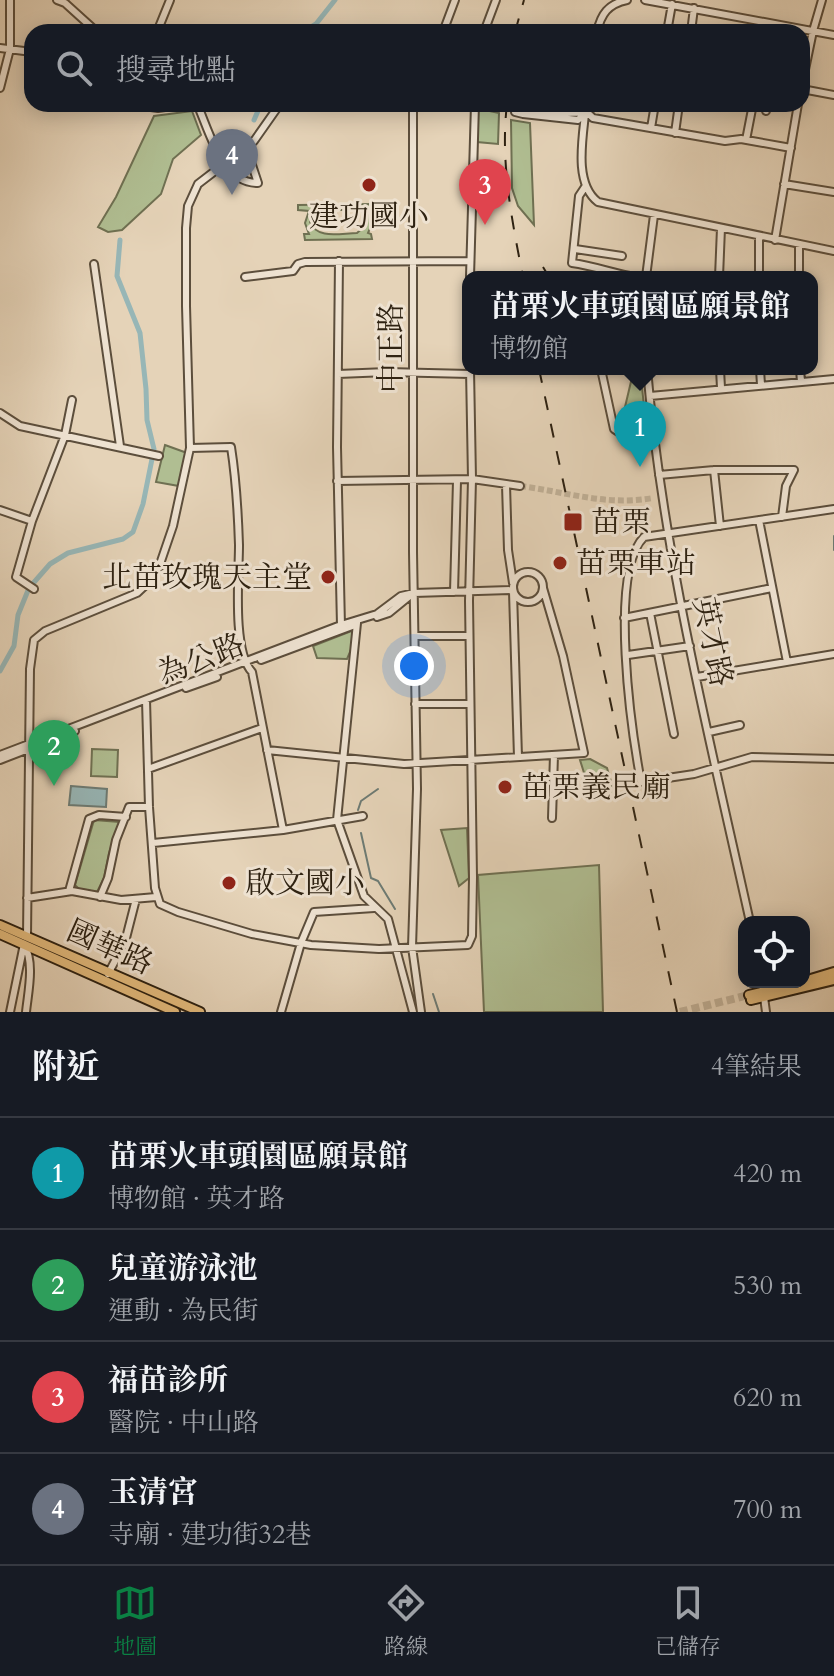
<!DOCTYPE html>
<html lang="zh-TW">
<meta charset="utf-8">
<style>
:root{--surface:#171b24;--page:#242831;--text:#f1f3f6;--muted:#9ea1a6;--line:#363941;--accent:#0b8043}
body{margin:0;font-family:Cardo,"Noto Serif TC",serif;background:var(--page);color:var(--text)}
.controls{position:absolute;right:24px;bottom:24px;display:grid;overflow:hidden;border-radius:16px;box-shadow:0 4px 20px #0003}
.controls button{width:72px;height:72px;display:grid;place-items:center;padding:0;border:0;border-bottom:2px solid var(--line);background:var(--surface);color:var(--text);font:40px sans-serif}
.you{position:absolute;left:414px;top:666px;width:28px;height:28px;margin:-20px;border:6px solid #fff;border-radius:50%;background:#1a73e8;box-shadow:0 0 0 12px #1a73e833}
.badge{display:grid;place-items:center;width:52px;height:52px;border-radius:50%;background:var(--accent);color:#fff;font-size:26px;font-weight:700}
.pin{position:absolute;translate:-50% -66px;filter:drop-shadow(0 2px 4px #0008)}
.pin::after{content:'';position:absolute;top:42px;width:28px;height:24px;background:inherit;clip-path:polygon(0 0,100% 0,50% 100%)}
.popup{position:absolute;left:462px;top:271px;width:356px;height:104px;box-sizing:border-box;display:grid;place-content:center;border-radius:16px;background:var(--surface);filter:drop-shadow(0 2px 6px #0005);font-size:26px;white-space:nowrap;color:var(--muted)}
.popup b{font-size:30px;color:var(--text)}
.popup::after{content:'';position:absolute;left:50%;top:100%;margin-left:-16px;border:16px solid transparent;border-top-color:var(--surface)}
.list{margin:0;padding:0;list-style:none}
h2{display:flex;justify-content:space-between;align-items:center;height:104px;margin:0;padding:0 32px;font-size:34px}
h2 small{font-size:26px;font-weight:400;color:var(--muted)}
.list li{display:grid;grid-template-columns:52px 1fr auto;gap:24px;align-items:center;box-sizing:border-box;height:112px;padding:0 32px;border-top:2px solid var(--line)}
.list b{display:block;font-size:30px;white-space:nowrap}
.list p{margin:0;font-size:26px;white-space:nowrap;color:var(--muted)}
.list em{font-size:26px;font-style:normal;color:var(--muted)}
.icon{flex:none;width:44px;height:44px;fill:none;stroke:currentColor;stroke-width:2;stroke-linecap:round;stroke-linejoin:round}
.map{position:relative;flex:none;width:834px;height:1012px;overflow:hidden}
.search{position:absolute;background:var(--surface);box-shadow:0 4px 20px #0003;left:24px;right:24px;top:24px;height:88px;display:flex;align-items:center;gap:20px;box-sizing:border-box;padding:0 28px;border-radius:24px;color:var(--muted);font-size:30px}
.sheet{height:552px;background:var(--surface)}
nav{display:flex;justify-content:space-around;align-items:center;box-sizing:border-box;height:112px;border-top:2px solid var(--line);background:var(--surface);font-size:22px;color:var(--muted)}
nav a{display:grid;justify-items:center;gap:4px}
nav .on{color:var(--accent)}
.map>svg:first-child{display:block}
</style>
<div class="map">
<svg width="834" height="1012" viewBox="0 0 834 1012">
<rect width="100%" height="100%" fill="#e5d3b8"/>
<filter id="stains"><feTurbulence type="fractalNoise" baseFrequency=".0025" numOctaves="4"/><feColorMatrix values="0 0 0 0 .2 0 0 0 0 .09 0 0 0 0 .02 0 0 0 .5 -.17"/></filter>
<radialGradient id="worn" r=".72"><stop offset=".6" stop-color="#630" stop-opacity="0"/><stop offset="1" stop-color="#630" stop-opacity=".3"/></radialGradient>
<path fill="#b0be92" stroke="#6f7052" stroke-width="2" fill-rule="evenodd" d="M480,109L499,113L498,144L477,142V111Z
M192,111L201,135L173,159L161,194L122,230L108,232L98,227L116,197L154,116Z
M511,120L530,123L534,225L518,206L512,188Z
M374,204L368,210L372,224L368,233L371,234L372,239L305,240L304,234H309L305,223L309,211L298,210V205ZM320,210H361L366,217V225L357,233C341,233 317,240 310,222L314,214Z
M634,369H640L647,434L620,428Z
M165,445L187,453L179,486L156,482Z
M354,630L353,645L347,659L317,658L313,646Z
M92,749L118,750L117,777L91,776Z
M590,759L607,768L615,796L588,800L585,776L580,760Z
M94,820L120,822L109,853L104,878L97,892L79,889L75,885Z
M467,828L469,878L459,886L441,830Z
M599,865L603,1012H484L478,875Z"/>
<path fill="#97b6b6" stroke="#6d7b74" stroke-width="2" d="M71,786L107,789L106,807L69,805Z"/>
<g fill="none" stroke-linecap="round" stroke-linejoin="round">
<path stroke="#6d7b74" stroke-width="2" d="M834,536V550
M358,810L361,801L378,789
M361,833L371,878L378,881L395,909
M433,994L439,1012"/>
<path stroke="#97b6b6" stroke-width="5" d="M303,32L316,24L335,0
M254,120L261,104
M0,671L14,646L18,615L29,588L50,564L68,553L123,539L133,532L143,504L154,449L147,420L146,389L140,333L117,276L120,240"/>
<path stroke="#c0b097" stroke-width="6" stroke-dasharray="6 3" stroke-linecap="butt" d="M497,104L521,108
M520,486C567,492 605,506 653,498"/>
<path stroke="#c0b097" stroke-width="8" stroke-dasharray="8 4" stroke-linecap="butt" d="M680,1012L749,995"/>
<defs>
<path id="minor" d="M57,0L65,3L97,32
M645,0L834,35
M157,32L170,0
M443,32L455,0
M484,32L496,0
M597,32C601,14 608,4 627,0
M667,32L672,4
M691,32L694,8
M0,48L32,52
M802,84L813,31L822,0
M0,88L10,49V0
M802,89L834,95
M129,104L158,108L187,104
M197,104C210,132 221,183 258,183L246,147
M413,104V552L417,789L412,947L421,1012
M493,104H497
M517,104L515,112L523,114L578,120L586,112
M549,104L582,111
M578,104L593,118L725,141L741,139L791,148
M586,104C584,133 572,182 598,202L834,251
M523,108L567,113L586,112
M766,111L767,104
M651,128L655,104
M675,133L679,104
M746,140L753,104
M784,184L834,192
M585,187L579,196L572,263C594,266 613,273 635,277
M759,236V277
M775,240L798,104
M799,244V277
M575,249L622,256
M339,261L337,447L341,626
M94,264L120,446
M245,277L293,271L298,264L305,262L470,261
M470,277L475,104
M646,277L654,215
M719,277L721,228
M601,369L614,429L620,433L656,439
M647,369C663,556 710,740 750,922
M720,369L721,388
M760,369L761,385
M800,369L801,382
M338,374L387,372L470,374
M650,396L834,379
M0,413L20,426L159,456
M190,448L231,447C236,479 238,513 239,545C239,575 232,651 252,672L283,830
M714,470L720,526
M659,475L714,470H794L786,486L782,517
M337,481L472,479L520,486
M506,485L508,550L513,583
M834,509L644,537C608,572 632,734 641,782L694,774L752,757L834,759
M0,510L32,521
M759,520L787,662
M513 587a15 15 0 1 1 30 0a15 15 0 1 1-30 0Z
M34,589L16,577L32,521L65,435L72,400
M454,592L457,481
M513,592L518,757
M650,613L674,734
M377,617L389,613L411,595
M624,618L772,588
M357,623L337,820L364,896L388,919L413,1012
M415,636H469
M628,655L690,646
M261,660L355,625
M697,677L834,654
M186,688L217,677
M146,700L149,807L155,888L160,904L178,912L252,934L311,945L379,949L468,945L472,936L473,877L469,601L472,479L470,369
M415,704H470
M709,732L740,725
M267,750L404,764L584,753L563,656L543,588
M0,755L341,625L377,614L401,596L414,593L513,590
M0,760L75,731
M148,769L262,728
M552,818L554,755
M153,843L283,830L363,816
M69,891L89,819L99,815L126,817
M100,897L108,878L116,840L129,807H149
M27,898L72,891L121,900L156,897
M27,937L30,669L34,640L45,631L137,593L152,579L159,567L173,526L190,448L186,306V228L188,206L198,184L254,141L280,104
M24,944C35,963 28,992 26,1012
M108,974L125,942L136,899
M762,982L766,1012
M10,1012L24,944
M281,1012L301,943L314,912L374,908"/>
<path id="major" d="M0,925L200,1012
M0,934L175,1012
M804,981L834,972
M749,995L801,982
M751,1000L834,980"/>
</defs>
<use href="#minor" stroke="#5c4e3c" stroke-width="10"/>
<use href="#major" stroke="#2e2212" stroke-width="12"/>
<use href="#minor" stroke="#eee2d1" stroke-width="6"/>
<use href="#major" stroke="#e2ba7c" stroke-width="8"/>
<path stroke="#2e2212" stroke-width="2" stroke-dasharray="14 14" stroke-linecap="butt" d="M515,32L524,0
M507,104C500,162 512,221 523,277
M543,267L549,277
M539,369L677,1012"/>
</g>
<g fill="#8f2418" stroke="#eee2d1" stroke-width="3">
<circle cx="369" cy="185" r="8"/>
<rect x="563" y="512" width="20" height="20" rx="4"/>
<circle cx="560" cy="563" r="8"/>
<circle cx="328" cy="577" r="8"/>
<circle cx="505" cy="787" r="8"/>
<circle cx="229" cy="883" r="8"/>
</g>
<g text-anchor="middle" stroke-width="6" stroke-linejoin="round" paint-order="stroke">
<g font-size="30" fill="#2e2212" stroke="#eee2d1" text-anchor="start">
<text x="369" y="226" text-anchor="middle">建功國小</text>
<text x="591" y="532">苗栗</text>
<text x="576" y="573">苗栗車站</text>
<text x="312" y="587" text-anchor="end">北苗玫瑰天主堂</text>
<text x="521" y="797">苗栗義民廟</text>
<text x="245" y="893">啟文國小</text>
</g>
<g font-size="30" fill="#2e2212" stroke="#eee2d1">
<text transform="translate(391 348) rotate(-90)" y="10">中正路</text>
<text transform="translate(713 642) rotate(78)" y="10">英才路</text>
<text transform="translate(201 659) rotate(-21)" y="10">為公路</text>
<text transform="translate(110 947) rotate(24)" y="10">國華路</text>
</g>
</g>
<rect width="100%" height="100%" filter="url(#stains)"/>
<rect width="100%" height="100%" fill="url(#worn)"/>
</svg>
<div class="controls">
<button><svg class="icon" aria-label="locate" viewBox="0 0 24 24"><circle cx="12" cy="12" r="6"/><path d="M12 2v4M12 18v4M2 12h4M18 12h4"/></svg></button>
</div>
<div class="you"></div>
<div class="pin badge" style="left:640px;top:467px;background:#0f9aa8">1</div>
<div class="popup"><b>苗栗火車頭園區願景館</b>博物館</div>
<div class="pin badge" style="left:54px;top:786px;background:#2e9e5b">2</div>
<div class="pin badge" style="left:485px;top:225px;background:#e0444e">3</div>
<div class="pin badge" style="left:232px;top:195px;background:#6b7280">4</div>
<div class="search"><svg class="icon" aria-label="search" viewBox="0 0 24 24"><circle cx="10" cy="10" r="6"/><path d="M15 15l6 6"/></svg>搜尋地點</div>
</div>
<section class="sheet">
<h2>附近<small>4筆結果</small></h2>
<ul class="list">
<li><span class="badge" style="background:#0f9aa8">1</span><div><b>苗栗火車頭園區願景館</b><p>博物館 · 英才路</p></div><em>420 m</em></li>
<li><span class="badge" style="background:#2e9e5b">2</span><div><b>兒童游泳池</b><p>運動 · 為民街</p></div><em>530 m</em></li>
<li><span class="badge" style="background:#e0444e">3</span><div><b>福苗診所</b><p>醫院 · 中山路</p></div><em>620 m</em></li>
<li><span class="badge" style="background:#6b7280">4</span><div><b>玉清宮</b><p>寺廟 · 建功街32巷</p></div><em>700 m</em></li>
</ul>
</section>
<nav>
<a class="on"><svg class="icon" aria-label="map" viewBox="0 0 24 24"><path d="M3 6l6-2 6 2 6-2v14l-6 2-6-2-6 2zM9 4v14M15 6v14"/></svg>地圖</a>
<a><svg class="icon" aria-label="directions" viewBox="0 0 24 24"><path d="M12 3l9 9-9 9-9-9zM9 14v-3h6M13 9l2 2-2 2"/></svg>路線</a>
<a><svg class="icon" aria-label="saved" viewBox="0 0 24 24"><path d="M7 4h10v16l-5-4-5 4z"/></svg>已儲存</a>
</nav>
